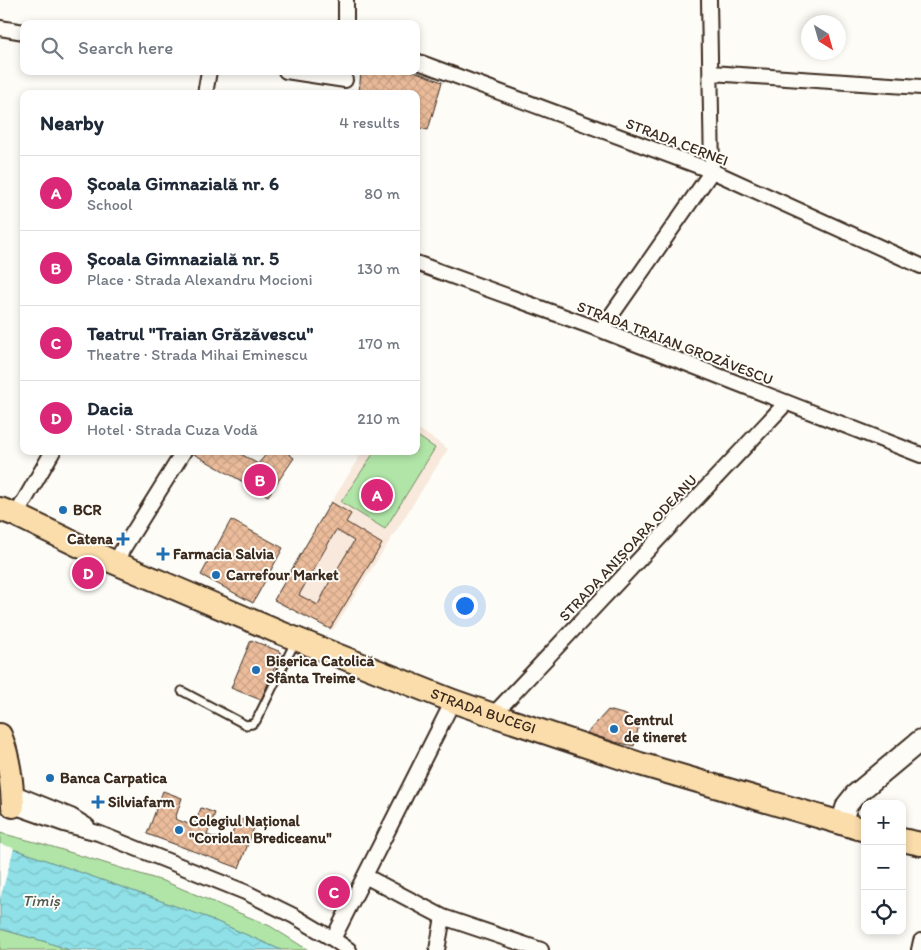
<!DOCTYPE html>
<meta charset="utf-8">
<style>
:root{--surface:#fff;--page:#f2f2f3;--text:#1f2937;--muted:#747a83;--line:#e0e1e3;--accent:#db2777}
body{margin:0;font-family:Itim,sans-serif;background:var(--page);color:var(--text)}
.controls{position:absolute;right:15px;bottom:15px;display:grid;overflow:hidden;border-radius:10px;box-shadow:0 2px 8px #0003}
.controls button{width:45px;height:45px;display:grid;place-items:center;padding:0;border:0;border-bottom:1px solid var(--line);background:var(--surface);color:var(--text);font:25px sans-serif}
.compass{position:absolute;left:801px;top:15px;width:45px;height:45px;border-radius:50%;background:var(--surface);box-shadow:0 2px 8px #0003;rotate:143deg}
.you{position:absolute;left:464px;top:605px;width:18px;height:18px;margin:-12px;border:4px solid #fff;border-radius:50%;background:#1a73e8;box-shadow:0 0 0 8px #1a73e833}
.badge{display:grid;place-items:center;width:32px;height:32px;border-radius:50%;background:var(--accent);color:#fff;font-size:16px;font-weight:700}
.pin{position:absolute;translate:-50% -50%;border:2px solid #fff;box-shadow:0 1px 5px #0006}
.list{margin:0;padding:0;list-style:none}
h2{display:flex;justify-content:space-between;align-items:center;height:65px;margin:0;padding:0 20px;font-size:21px}
h2 small{font-size:16px;font-weight:400;color:var(--muted)}
.list li{display:grid;grid-template-columns:32px 1fr auto;gap:15px;align-items:center;box-sizing:border-box;height:75px;padding:0 20px;border-top:1px solid var(--line)}
.list b{display:block;font-size:19px;white-space:nowrap}
.list p{margin:0;font-size:16px;white-space:nowrap;color:var(--muted)}
.list em{font-size:16px;font-style:normal;color:var(--muted)}
.icon{flex:none;width:28px;height:28px;fill:none;stroke:currentColor;stroke-width:2;stroke-linecap:round;stroke-linejoin:round}
.map{position:relative;flex:none;width:921px;height:950px;overflow:hidden}
.search{position:absolute;background:var(--surface);box-shadow:0 2px 8px #0003;left:20px;top:20px;width:400px;height:55px;display:flex;align-items:center;gap:12px;box-sizing:border-box;padding:0 18px;border-radius:10px;color:var(--muted);font-size:19px}
.panel{position:absolute;background:var(--surface);box-shadow:0 2px 8px #0003;left:20px;top:90px;width:400px;height:365px;border-radius:10px}
.map>svg:first-child{display:block}
</style>
<div class="map">
<svg width="921" height="950" viewBox="0 0 921 950">
<defs>
<pattern id="water-waves" width="16" height="10" patternUnits="userSpaceOnUse" patternTransform="scale(1.25)"><rect width="16" height="10" fill="#8fe1e7"/><path d="M0 5q4-4 8 0t8 0" fill="none" stroke="#7cc1c6"/></pattern>
<pattern id="building-cross-hatch" width="8" height="8" patternUnits="userSpaceOnUse" patternTransform="scale(1.25)"><rect width="8" height="8" fill="#ecbd9c"/><path d="M0 0l8 8M0 8l8-8" fill="none" stroke="#cba386"/></pattern>
</defs>
<rect width="100%" height="100%" fill="#fdfcf7"/>
<filter id="ink" filterUnits="userSpaceOnUse"><feTurbulence type="fractalNoise" baseFrequency=".02" numOctaves="2"/><feDisplacementMap in="SourceGraphic" scale="10" xChannelSelector="R" yChannelSelector="G"/><feConvolveMatrix kernelMatrix="1 2 1 2 8 2 1 2 1" color-interpolation-filters="sRGB"/></filter>
<g filter="url(#ink)">
<path fill="#f8e9dc" d="M416,427L448,449L333,630L274,600L309,539L363,451H416Z"/>
<path fill="#b0e5a7" stroke="#768862" d="M416,435L435,448L385,529L341,502L375,451H416Z
M0,833L43,844L166,882L270,926L308,950H281L206,917L20,851L0,847Z
M0,929L43,941L70,950H0Z"/>
<path fill="url(#water-waves)" stroke="#6d9897" d="M0,847L20,851L206,917L281,950H70L43,941L0,929Z"/>
<path fill="#fdfcf7" d="M0,844L14,848L0,899Z"/>
<path fill="url(#building-cross-hatch)" stroke="#3b2a1e" fill-rule="evenodd" d="M361,71H414L442,82L428,130L416,127V94H359Z
M193,451H236L258,464L269,451H285L294,458L268,496L192,453Z
M331,502L351,514L346,522L382,544L330,629L274,600ZM336,530L354,541L329,583L318,605L299,595Z
M231,520L283,548L253,603L201,575Z
M251,640L281,652L261,700L231,688Z
M608,710L626,715L639,724L634,746L615,742L587,733Z
M163,791L182,798L175,819L194,826L201,808L215,813L207,835L229,842L238,818L255,825L239,868L147,834Z"/>
<g fill="none" stroke-linecap="round" stroke-linejoin="round">
<defs>
<path id="lane" d="M182,691L246,725L252,724L256,721L295,642"/>
<path id="street" d="M346,0V24
M0,28L24,32
M416,61L712,171L921,266
M286,71L345,80
M711,73L921,87
M205,94L209,71
M416,263L601,330L921,455
M601,330L712,171L709,0
M16,515L53,451
M121,552L184,451
M493,715L786,403
M12,792L71,816L87,826
M13,806L64,824L98,833L245,892L294,916L333,939L349,950
M365,876L443,917L541,950
M333,939L453,701
M437,950L443,917
M919,950L921,941"/>
<path id="secondary" d="M841,824L847,805L855,795L921,740"/>
<g id="primary">
<path id="s1" d="M0,509L16,515L111,561L276,631L453,701L493,715L640,764L865,830"/>
<path d="M0,735C9,757 12,782 13,806"/>
<path d="M902,840L921,844"/>
</g>
</defs>
<use href="#lane" stroke="#3b2a1e" stroke-width="11"/>
<use href="#street" stroke="#3b2a1e" stroke-width="18"/>
<use href="#secondary" stroke="#3b2a1e" stroke-width="24"/>
<use href="#primary" stroke="#3b2a1e" stroke-width="26"/>
<use href="#lane" stroke="#fdfcf7" stroke-width="7"/>
<use href="#street" stroke="#fdfcf7" stroke-width="14"/>
<use href="#secondary" stroke="#fdfcf7" stroke-width="20"/>
<use href="#primary" stroke="#faddab" stroke-width="22"/>
</g>
</g>
<g fill="#1f6fb2" stroke="#fdfcf7" stroke-width="2">
<circle cx="63" cy="510" r="5"/>
<path d="M120.5 531.5h5v5h5v5h-5v5h-5v-5h-5v-5h5z"/>
<path d="M160.5 546.5h5v5h5v5h-5v5h-5v-5h-5v-5h5z"/>
<circle cx="216" cy="575" r="5"/>
<circle cx="256" cy="670" r="5"/>
<circle cx="614" cy="729" r="5"/>
<circle cx="50" cy="778" r="5"/>
<path d="M95.5 794.5h5v5h5v5h-5v5h-5v-5h-5v-5h5z"/>
<circle cx="179" cy="830" r="5"/>
</g>
<g text-anchor="middle" stroke-width="4" stroke-linejoin="round" paint-order="stroke">
<g font-size="15" fill="#3b2a1e" stroke="#fdfcf7">
<text transform="translate(677 142) rotate(21)" y="5">STRADA CERNEI</text>
<text transform="translate(675 343) rotate(21)" y="5">STRADA TRAIAN GROZĂVESCU</text>
<text transform="translate(628 548) rotate(-47)" y="5">STRADA ANIȘOARA ODEANU</text>
<text dy="5" stroke="none"><textPath href="#s1" startOffset="524">STRADA BUCEGI</textPath></text>
</g>
<g font-size="15" font-weight="bold" fill="#3b2a1e" stroke="#fdfcf7" text-anchor="start">
<text x="73" y="515">BCR</text>
<text x="113" y="544" text-anchor="end">Catena</text>
<text x="173" y="559">Farmacia Salvia</text>
<text x="226" y="580">Carrefour Market</text>
<text x="266" y="666">Biserica Catolică<tspan x="266" dy="17">Sfânta Treime</tspan></text>
<text x="624" y="725">Centrul<tspan x="624" dy="17">de tineret</tspan></text>
<text x="60" y="783">Banca Carpatica</text>
<text x="108" y="807">Silviafarm</text>
<text x="189" y="826">Colegiul Național<tspan x="189" dy="17">"Coriolan Brediceanu"</tspan></text>
</g>
<g font-size="16" font-style="italic" fill="#505850" stroke="#fdfcf7">
<text x="41" y="906">Timiș</text>
</g>
</g>
</svg>
<div class="controls">
<button>+</button>
<button>−</button>
<button><svg class="icon" aria-label="locate" viewBox="0 0 24 24"><circle cx="12" cy="12" r="6"/><path d="M12 2v4M12 18v4M2 12h4M18 12h4"/></svg></button>
</div>
<svg class="compass" viewBox="-18 -18 36 36"><path d="M0-13l5 13h-10z" fill="#e53935"/><path d="M0 13l5-13h-10z" fill="#747a83"/></svg>
<div class="you"></div>
<div class="pin badge" style="left:377px;top:495px">A</div>
<div class="pin badge" style="left:260px;top:480px">B</div>
<div class="pin badge" style="left:334px;top:892px">C</div>
<div class="pin badge" style="left:88px;top:573px">D</div>
<div class="search"><svg class="icon" aria-label="search" viewBox="0 0 24 24"><circle cx="10" cy="10" r="6"/><path d="M15 15l6 6"/></svg>Search here</div>
<section class="panel">
<h2>Nearby<small>4 results</small></h2>
<ul class="list">
<li><span class="badge">A</span><div><b>Școala Gimnazială nr. 6</b><p>School</p></div><em>80 m</em></li>
<li><span class="badge">B</span><div><b>Școala Gimnazială nr. 5</b><p>Place · Strada Alexandru Mocioni</p></div><em>130 m</em></li>
<li><span class="badge">C</span><div><b>Teatrul &quot;Traian Grăzăvescu&quot;</b><p>Theatre · Strada Mihai Eminescu</p></div><em>170 m</em></li>
<li><span class="badge">D</span><div><b>Dacia</b><p>Hotel · Strada Cuza Vodă</p></div><em>210 m</em></li>
</ul>
</section>
</div>
